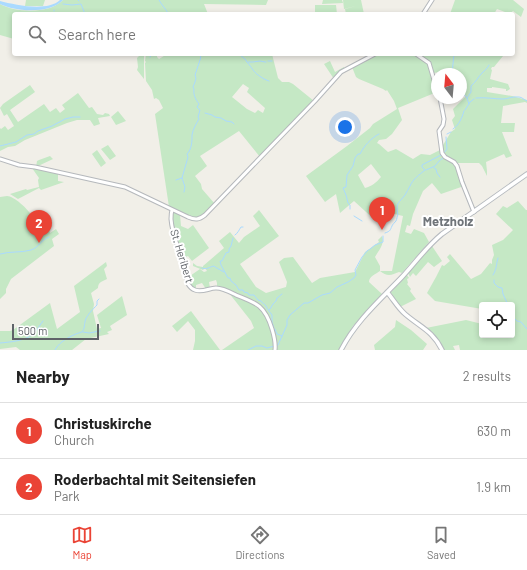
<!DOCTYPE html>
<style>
:root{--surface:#fff;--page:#f2f2f2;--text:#222;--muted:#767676;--line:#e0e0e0;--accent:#ea4335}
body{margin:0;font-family:Barlow,sans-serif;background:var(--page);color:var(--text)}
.controls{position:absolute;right:12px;bottom:12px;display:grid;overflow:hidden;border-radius:4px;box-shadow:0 2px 6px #0003}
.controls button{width:36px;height:36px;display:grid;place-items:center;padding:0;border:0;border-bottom:1px solid var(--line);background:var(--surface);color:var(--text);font:20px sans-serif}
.compass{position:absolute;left:431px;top:68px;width:36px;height:36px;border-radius:50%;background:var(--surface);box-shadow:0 2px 6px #0003;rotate:344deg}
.scale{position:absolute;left:12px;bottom:10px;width:87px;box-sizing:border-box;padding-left:4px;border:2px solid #5f6368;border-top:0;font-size:11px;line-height:14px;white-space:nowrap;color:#5f6368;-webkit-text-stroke:3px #fff;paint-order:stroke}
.you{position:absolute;left:345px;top:127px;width:14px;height:14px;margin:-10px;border:3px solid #fff;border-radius:50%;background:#1a73e8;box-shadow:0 0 0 6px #1a73e833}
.badge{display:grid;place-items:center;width:26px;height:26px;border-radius:50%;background:var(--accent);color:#fff;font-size:13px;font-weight:700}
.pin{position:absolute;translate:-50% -33px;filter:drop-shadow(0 1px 2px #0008)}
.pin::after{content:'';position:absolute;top:21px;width:14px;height:12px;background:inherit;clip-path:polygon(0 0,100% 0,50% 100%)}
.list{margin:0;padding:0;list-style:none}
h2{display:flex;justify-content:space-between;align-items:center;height:52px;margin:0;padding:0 16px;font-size:17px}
h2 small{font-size:13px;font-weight:400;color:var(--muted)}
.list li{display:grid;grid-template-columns:26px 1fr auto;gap:12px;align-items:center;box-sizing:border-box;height:56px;padding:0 16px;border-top:1px solid var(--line)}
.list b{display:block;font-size:15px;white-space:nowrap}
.list p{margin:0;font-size:13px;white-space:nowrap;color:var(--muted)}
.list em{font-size:13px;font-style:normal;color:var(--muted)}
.icon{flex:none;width:22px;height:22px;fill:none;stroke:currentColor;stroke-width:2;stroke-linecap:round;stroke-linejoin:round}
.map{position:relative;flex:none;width:527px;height:350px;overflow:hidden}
.search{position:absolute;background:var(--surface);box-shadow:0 2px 6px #0003;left:12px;right:12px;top:12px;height:44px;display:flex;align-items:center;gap:10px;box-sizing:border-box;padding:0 14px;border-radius:4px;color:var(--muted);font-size:15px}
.sheet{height:164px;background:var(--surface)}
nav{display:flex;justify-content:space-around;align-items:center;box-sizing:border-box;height:56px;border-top:1px solid var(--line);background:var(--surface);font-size:11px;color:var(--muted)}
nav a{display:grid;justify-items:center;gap:2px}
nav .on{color:var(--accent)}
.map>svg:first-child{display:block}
</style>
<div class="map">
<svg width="527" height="350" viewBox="0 0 527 350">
<rect width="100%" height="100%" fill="#f1efe8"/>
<path fill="#c5e8c5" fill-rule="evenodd" d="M26,0H45L43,6H25Z
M63,0H268L266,5L204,4L208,14H14V39L0,35V4C16,13 50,14 63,0Z
M323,0H342L343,3L322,4Z
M343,0H361L364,14H346L345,9L356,6L344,9Z
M455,0H513L524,9L521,17L513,11L510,14H504L505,12L497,9L494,14H450Z
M315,5H336L337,14H315Z
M141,54H143L144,56V79L137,70L138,67L137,58Z
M146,54H157V57L159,59L167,54H272L278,78L282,82H289L293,84L314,101L260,157L239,131L200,156L207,166L195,176L201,184L202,189L215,204L202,217L196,219L169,207L155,114L163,108L159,100L156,98L154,99L152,90L146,81L145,63L146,62L145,61ZM243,84L249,88L247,92L265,108L263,113L258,110L255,113L247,109L232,97Z
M376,54H415L430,65L437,92L398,108L402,120L392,134L386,139L379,140L377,143L379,144L388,152L396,149L413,159L421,154L430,155L440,150L451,132L455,129L452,120L455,116L453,109L466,96L461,91V74H440V72L433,73L431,64L418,54H502L503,56L494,67H492L491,69L492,70L490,79L508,84L510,89L507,91H506V89L492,87V88H487V92L512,96L527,100V103L525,102L503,106L501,123H515L514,132H502L509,150L512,156L506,158L504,154L486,162L487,171V176L482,166L479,163H457L464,186L441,194L432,183L423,191L413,214L410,226L407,225L405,232L411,234L414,229L424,233L429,242L402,273L399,272C392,275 387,277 380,271C376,274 369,276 369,282L382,294L353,326L339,350H222L254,328L251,321L229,293L217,287V283L216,280L209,282L210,288L206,289L202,283L196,285V290L191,286L187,278L200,269L204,272L207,271L205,268L203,270L193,266V263L197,266L203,267V266L224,248L219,241L230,232L239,243L244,237L260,226L253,216L259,210L279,236L240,264L256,287L266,293L286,287L287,282L279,262L284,258L293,257L312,283L320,278L355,272L365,252L379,242L378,240L382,236C385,244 379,250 375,257L380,266V271H392L403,216L390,213L377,222L354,201L340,213L336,194L325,202L306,176L347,146L370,128L373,124L397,109L394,101L387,90L386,91L383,89L359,79L356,77L352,67ZM371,164L381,177C376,183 372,186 365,188L358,175Z
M330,61L335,72L344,67V69L334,79L324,64Z
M30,85L35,92L10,110L18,122L44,104L50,112L56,108L60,113L65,109L62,105L78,93L89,108L92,107L97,114L103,115L105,113L109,114L110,116L98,118L100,124L94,126L90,120H77L67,123L25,140L15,146L8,147L0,151V128L1,129L5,126L8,130L14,126L7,114L4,116L0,108L3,104Z
M118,111L126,121L116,125L111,117Z
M108,145L116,156L110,160L101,149Z
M97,150L106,163L101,167L92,154Z
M50,156L53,159L36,167L37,161L39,160Z
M32,168L58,173V181L64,182L41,190L39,188L18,199L10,194L26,189L27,190L39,187L38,180L39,178Z
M7,196C14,196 28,209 32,216C34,219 34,224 36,228H44L39,213L45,212L50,233L56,229L59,234L52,239L54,246L11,279L6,289V293L0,299V197Z
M518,201L526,210H527V350H460L459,345L453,346L455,350H444L437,340L426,328L466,320L482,324V335H512V305H482V309L435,301L427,293L436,277L442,265L444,266L450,261L447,257L450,254L471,279L481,274L490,263L492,264V260L494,255L492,245L503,240L513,230L496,214L503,206L507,208Z
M173,211L180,215L181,226L188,229L193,225L209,248L192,261L188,256L183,258L177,239L174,238L170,227Z
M432,246L442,261L434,267L428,262L416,276L413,273L410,277L408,273L429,248Z
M106,262L107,266L104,269L107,279C103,281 98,282 98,288L91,293L94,304L93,311L97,329L101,328L97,315L122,296L127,315L110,326L112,330L107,332L109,334L86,339L72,350H20L16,347L0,349V331H10L13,330L50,303L57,329L80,312L74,286Z
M407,275L409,278L407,279L408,283L407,284L411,289L410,291L416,299L400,307L391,293V292Z
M191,311L220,350H193L195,341V330L188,321L177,332L172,326Z
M396,320L411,330L427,344L423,350H375L374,345L395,327Z"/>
<path fill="#aadaff" d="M60,0H63C50,14 16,12 0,4V1C16,5 47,12 60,0Z"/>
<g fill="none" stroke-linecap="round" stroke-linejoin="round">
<path stroke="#aadaff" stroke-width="1" d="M78,0L79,1
M159,0C161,4 165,8 168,13L172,14
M63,4L72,5L81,4L85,14
M54,10V11
M35,14V13
M239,54L246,60V61L247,62C253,69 253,72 261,77C264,79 266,80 269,81
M150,57L152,54
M268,61H272
M248,62H253L260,61L265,62H266
M452,74L454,54
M461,91L467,98L469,104
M467,98L471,92V86C476,82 478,77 482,73C485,70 487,69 489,65
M476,98C485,97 494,99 503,99C508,99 512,96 519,97C522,97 524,100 527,101
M465,110L470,102L474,99
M205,113L212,115L215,117L221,118L226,121L232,122L234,124
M453,129C459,125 462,118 464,111
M447,134L451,132
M0,146L16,142L27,135L34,134L38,131L52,126L65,119L73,117H80
M444,153L447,149L446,137
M434,168L436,169L437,173L440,177
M426,170L435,166L439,161L443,158
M182,178L185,187L184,192
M176,180L182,178L188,157L187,154C192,149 192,141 192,135C193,129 196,124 199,119L198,117L200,110L197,107L199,104C196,100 193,95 194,89L193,87L195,82L196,78L195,75L201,57L198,54
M350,209V205L348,203L346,195L343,188L346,187L347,175L353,166L355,158L358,154H360C364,146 371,138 379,134
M354,216L362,221
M385,233C391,231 390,230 392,226C392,225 395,222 396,221C397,219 397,216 398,215C395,203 399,203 405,195C407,192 408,189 410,186C413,179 419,175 425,170L422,167V165L441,155
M235,235C238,233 239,230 241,227H243
M233,238L231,246L229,249V252L226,253L222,261H220L221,265L228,278H230L231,281L236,285L239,290H243L244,292L248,293L249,295H254L258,300L261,301C263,304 264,303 266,306C268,310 269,311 272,315V322L274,328
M369,250L375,245L383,242V236
M0,254C10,251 21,253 31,250C38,248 41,240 49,237
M202,268C207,270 209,267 214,266L215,267L224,272
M493,275C497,269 496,264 498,258
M494,280V283L498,287L502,288L503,294L508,305
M269,310L270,309L273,304L276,301L277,298L282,294
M512,316L517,321L521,322L527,329
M275,329L277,334L282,336
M83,332L89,333L100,331
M0,343C10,342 25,341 33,334C37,330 40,325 43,321
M55,350C59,341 74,334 82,332C85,328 84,326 85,322C85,317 93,309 97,305V301L99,299
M248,350L256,346H262L267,348L278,345L287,325V320L290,315L304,303H308L322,295L330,293L337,287L348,282L354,278L356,275L355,270L362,257L368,250"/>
<defs>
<path id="tertiary" d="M423,14L432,0
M416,54L429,63L437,90
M440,98L444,119L443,125L439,131L442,153L445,157L454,162L457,166L462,182L474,212
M0,159L19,165L35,167L125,187L188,217C195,220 199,220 205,215L315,101L341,72L375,54
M172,210C171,213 171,215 171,219C172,234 179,249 183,263C185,270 185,278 188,284C190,287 192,289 195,290C202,293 209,288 216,288C223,288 230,292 236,295C257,303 265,306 272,329C274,336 276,342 275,350"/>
<path id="secondary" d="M387,292C393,299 398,308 405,314C420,327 433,331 442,350
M341,350C356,321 380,300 402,277C416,262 426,247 442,234L527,174"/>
</defs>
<use href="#tertiary" stroke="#b5b8bc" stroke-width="5"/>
<use href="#secondary" stroke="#b6babf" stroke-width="5.5"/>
<use href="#tertiary" stroke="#fff" stroke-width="3"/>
<use href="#secondary" stroke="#fff" stroke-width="3.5"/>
</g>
<g text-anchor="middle" stroke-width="4" stroke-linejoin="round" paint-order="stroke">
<g font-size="11" fill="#5f6368" stroke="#fff">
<text transform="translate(182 256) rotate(73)" y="4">St. Heribert</text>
</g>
<g font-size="13" font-weight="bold" fill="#70757a" stroke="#fff">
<text x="448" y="226">Metzholz</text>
</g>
</g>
</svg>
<div class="controls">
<button><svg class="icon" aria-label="locate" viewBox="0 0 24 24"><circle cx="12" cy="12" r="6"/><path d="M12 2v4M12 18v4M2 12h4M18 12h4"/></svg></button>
</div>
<svg class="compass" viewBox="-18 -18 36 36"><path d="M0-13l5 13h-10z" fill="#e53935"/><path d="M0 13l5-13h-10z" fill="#767676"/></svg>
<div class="scale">500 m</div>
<div class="you"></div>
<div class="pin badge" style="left:382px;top:230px">1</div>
<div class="pin badge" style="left:39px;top:243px">2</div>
<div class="search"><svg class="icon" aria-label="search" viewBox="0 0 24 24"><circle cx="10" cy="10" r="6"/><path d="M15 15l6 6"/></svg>Search here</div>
</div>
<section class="sheet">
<h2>Nearby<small>2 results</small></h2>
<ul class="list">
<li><span class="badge">1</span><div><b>Christuskirche</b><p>Church</p></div><em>630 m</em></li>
<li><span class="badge">2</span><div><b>Roderbachtal mit Seitensiefen</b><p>Park</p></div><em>1.9 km</em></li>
</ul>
</section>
<nav>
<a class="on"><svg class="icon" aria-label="map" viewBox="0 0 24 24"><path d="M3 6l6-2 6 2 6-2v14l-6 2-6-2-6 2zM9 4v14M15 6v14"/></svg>Map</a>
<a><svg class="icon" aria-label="directions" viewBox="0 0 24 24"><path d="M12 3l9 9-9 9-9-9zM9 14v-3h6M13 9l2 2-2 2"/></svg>Directions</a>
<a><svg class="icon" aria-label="saved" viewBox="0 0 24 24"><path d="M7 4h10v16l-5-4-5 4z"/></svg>Saved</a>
</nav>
